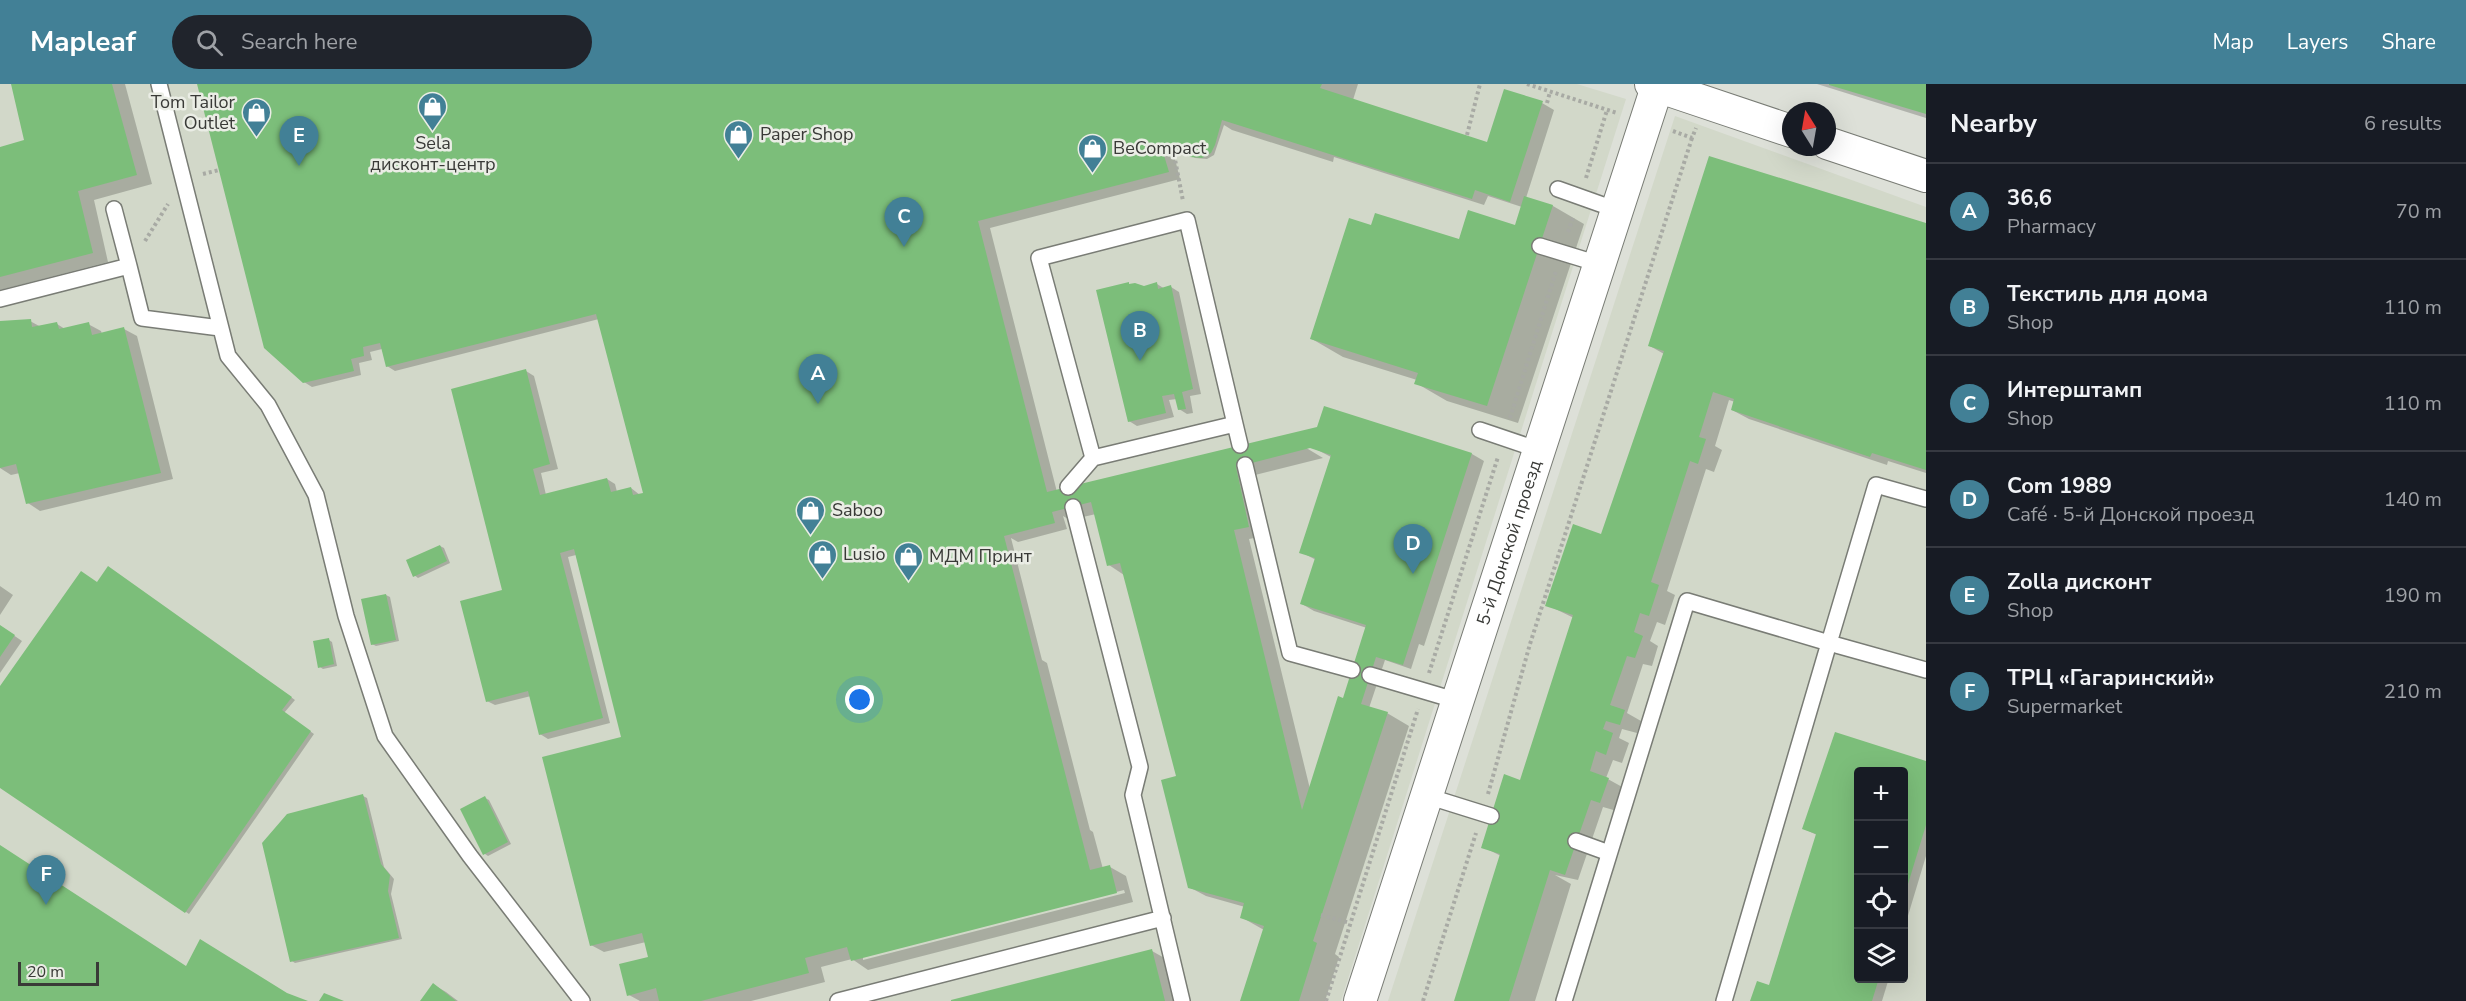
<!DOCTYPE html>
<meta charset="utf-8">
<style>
:root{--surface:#171b24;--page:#20242c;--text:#f1f3f6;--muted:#9ea1a6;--line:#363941;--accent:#428096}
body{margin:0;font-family:"Nunito Sans",sans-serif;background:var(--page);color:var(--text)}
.controls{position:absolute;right:18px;bottom:18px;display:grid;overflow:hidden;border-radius:6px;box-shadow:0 6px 24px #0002}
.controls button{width:54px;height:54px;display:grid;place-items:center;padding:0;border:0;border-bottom:2px solid var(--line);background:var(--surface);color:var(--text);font:30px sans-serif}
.compass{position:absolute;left:1782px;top:18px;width:54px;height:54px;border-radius:50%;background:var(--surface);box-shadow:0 6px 24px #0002;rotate:349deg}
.scale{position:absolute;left:18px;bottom:15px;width:81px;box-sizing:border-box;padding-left:6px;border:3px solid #393a37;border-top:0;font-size:16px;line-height:21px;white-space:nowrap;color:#393a37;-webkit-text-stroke:4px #eaede5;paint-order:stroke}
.you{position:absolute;left:860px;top:616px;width:21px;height:21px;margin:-15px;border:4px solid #fff;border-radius:50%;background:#1a73e8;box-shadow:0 0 0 9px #1a73e833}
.badge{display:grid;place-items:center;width:39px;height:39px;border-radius:50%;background:var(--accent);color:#fff;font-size:20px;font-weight:700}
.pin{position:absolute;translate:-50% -50px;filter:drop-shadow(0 2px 3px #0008)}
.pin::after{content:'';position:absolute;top:32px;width:21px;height:18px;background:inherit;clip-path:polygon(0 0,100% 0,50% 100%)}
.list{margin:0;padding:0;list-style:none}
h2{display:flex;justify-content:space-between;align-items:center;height:78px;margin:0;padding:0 24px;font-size:26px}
h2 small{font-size:20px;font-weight:400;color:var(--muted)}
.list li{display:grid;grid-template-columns:39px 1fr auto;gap:18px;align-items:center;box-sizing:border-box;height:96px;padding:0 24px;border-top:2px solid var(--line)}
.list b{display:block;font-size:22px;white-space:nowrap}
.list p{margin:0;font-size:20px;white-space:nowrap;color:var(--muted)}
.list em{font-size:20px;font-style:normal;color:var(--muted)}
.icon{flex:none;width:33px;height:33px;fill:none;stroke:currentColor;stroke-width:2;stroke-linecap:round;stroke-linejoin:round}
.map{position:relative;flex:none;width:1926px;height:917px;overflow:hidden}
header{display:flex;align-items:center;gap:36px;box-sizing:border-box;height:84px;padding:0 30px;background:var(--accent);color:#fff}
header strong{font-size:28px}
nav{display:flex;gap:33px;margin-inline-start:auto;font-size:21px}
.search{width:420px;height:54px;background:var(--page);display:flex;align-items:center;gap:15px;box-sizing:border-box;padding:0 21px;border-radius:33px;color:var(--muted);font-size:22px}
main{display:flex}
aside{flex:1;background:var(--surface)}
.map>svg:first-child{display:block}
</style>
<header>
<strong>Mapleaf</strong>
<div class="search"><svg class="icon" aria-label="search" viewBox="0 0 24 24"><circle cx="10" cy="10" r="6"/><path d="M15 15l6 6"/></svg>Search here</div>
<nav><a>Map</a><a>Layers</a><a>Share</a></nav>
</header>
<main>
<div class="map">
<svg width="1926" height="917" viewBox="0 0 1926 917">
<rect width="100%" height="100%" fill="#dde0d8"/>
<path fill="#d2d8c9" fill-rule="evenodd" d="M0,0H1577L1626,15L1341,917H0Z
M1675,32L1926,123V917H1388ZM1858,688H1904V894H1858Z"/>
<path fill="#0003" fill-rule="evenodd" d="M13,0H125L152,100L94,116L108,178L0,206V64L26,57Z
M198,0H1358L1353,16L1488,59L1542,19L1554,26L1526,114L1553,122L1584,140L1518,339L1447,317L1416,299L1417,296L1343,273L1312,255L1372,143L1460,157L1516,142L1522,123L1488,112L1484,121L1334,73L1333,78L1232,46L1224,41L1214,71L1207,75L1195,74L1185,65L1173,67L1180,95L990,144L1057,408L1318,344L1472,370L1484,377L1424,562L1419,560L1411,585L1385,576L1369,624L1387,629L1409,642L1335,870L1339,873L1325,917H1242L1264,846L1241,833L1245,823L1206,812L1189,803L1178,693L1124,491L1109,481L1096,430L1070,436L1063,432L1067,445L1018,458L1011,454L1042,576L1047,579L1090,746L1093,748L1103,785L1110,783L1126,792L1133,818L868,886L852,875L821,883L825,898L751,917H640L629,911L650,874L646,858L604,868L591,861L623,654L576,471L568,473L610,639L548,655L540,650L531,612L495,621L487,617L504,507L526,287L534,292L558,385L541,389L546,411L607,395L615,400L617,408L631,404L640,411L645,410L599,235L395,287L387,282L382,265L370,268L372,276L359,279L361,291L312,303L304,298ZM1304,359L1331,373L1301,468L1316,476L1302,520L1314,527L1367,544L1344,616L1310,705L1249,455L1265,452L1251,392L1323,374L1303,362ZM1124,806L1125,809L863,876V873Z
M1817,0H1926V34Z
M1926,141V389L1888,377L1887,381L1749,335L1732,326L1735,318L1729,316L1715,362L1722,366L1714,388L1706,385L1667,507L1675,511L1665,541L1657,538L1650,557L1658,562L1652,582L1643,580L1627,629L1641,637L1637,649L1622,645L1619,654L1629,659L1622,679L1613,676L1606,694L1624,704L1617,727L1603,723L1578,796L1555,791L1571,800L1535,917H1455L1501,772L1483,763L1521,697L1574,534L1547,521L1602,452L1664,270L1650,262Z
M1157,200L1165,205L1171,203L1179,208L1201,310L1190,312L1193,329L1187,330L1179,325L1177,315L1169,316L1174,333L1137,342L1129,337L1131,202L1144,204Z
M30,237L41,243L57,240L65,245L88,240L101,247L102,250L124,245L137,252L173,395L40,427L28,419L20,389L11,391L0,384V238Z
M440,462L444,464L450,479L418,494L414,491Z
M112,486L295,616L284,629L314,650L189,830L0,703V604Z
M0,502L13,511L0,531Z
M386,511L390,513L399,557L376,562L372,560Z
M0,542L22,557L0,589Z
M329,556L332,558L337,582L323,585L320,583Z
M1836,650L1926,678V772L1904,845V688H1858V894H1889L1882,917H1752L1770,903L1817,751L1804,745Z
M363,712L367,714L384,783L394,795L391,810L402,855L295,879L292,877Z
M485,714L489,716L511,760L488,772L485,770Z
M1152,867L1168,876L1178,917H953Z
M434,901L446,908L458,917H422Z"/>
<path fill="#7cbe7a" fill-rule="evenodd" d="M11,0H112L137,91L78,107L93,169L0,193V63L24,56Z
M197,0H1322L1320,4L1487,58L1504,5L1543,17L1510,118L1475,106L1472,115L1222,36L1215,61L1211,69L1202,74L1190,73L1181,63L1163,68L1169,88L978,137L1047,408L1317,343L1324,322L1472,369L1403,581L1376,573L1361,620L1388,628L1313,857L1317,859L1299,917H1240L1264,842L1240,834L1244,819L1188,804L1161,696L1176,692L1120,479L1107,482L1091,418L1052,428L1055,439L1004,452L1090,786L1110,781L1117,809L851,877L847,863L805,874L809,889L701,917H659L656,904L627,912L619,880L648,873L642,849L590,862L542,673L621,653L574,465L560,469L603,634L539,651L528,607L486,618L460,517L502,506L451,305L526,285L550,380L533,385L540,411L607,394L611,408L631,403L633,411L643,409L596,230L386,283L380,259L363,263L364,272L351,275L354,287L303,299L264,264ZM1310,364L1331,371L1299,469L1315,474L1300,520L1366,541L1343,614L1338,612L1302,726L1234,446L1249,443L1236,383Z
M1926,0V30L1829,1V0Z
M1709,72L1926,139V386L1872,369L1870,373L1731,326L1734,315L1713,308L1699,353L1706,355L1698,380L1690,377L1651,498L1659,501L1649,532L1640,529L1634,548L1643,552L1635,574L1627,572L1610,621L1625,626L1620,641L1606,637L1603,645L1613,649L1606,671L1596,667L1590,687L1609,694L1600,719L1591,716L1565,791L1550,786L1509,917H1454L1500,770L1481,764L1504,690L1520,696L1573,531L1545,522L1573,440L1601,450L1664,267L1648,262Z
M1524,112L1553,121L1487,322L1414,300L1418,289L1310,255L1349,134L1371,141L1375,129L1459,155L1468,126L1515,141Z
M1129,198V200L1135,199L1144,202L1157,198L1158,205L1171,201L1193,305L1182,308L1186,325L1178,326L1174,310L1162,312L1166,329L1128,338L1096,206Z
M31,235L32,243L57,238L59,245L89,238L92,251L124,243L161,389L26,420L16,380L0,384V237Z
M440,461L447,477L413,493L406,476Z
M108,482L292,613L282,626L311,647L185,829L0,704V602L81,487L97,498Z
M386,510L396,556L371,561L361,515Z
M0,541L15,551L0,573Z
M329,554L334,580L318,584L313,557Z
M1835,648L1926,677V741L1904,813V688H1858V894H1879L1872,917H1750L1757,897L1769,901L1816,750L1802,745Z
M363,710L381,780L390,791L388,807L399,854L290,878L262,759L287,730Z
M485,712L508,758L483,771L460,725Z
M0,761L186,882L200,855L287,909L308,917H0Z
M1152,865L1165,917H951V916Z
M433,899L456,917H420Z
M324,909L344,917H319Z"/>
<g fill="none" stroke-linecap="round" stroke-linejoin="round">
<defs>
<path id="service" d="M159,0L228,272L268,321L316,411L346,532L385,652L470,772L582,917
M1558,105L1617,126
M114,125L129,182
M1540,162L1599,180
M0,215L129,182L142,234L220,244
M1235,340L1240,361
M1480,346L1539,366
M1245,381L1290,569L1352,586
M1068,403L1093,374L1039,174L1187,136L1235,340L1093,374
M1073,423L1140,683L1133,711L1182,917
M1370,591L1458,617
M1427,712L1491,732
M1576,757L1609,769
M838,917L1163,834
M1564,917L1687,517L1829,559L1876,401L1926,415
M1724,917L1829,559L1926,586"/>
<g id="minor">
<path d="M1651,0L1791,47"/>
<path d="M1827,59L1926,92"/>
<path id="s1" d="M1360,917L1658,0"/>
</g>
</defs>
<use href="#service" stroke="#797c75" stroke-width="18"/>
<use href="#minor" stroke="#797c75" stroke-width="34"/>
<path stroke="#a8aaa4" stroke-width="4" stroke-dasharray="3 3" stroke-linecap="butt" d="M1527,0L1617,29
M1547,19L1550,8
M1673,47L1692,54L1696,44
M1467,51L1480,0
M1173,65L1183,117
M203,90L219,86
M1586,94L1607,26
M1568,148L1573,133
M145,157L168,120
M1510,334L1556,187
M1429,589L1498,373
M1488,710L1530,560L1692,54
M1321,831L1350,839
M1326,917L1418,625
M1423,917L1476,749"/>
<use href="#service" stroke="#fff" stroke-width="15"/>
<use href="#minor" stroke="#fff" stroke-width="32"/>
</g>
<defs>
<symbol id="shop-pin" viewBox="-11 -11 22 30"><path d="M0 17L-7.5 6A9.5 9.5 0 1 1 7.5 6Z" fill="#428096" stroke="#eaede5"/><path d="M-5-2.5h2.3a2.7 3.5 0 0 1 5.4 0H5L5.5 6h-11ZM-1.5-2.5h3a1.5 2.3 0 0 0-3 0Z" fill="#fff"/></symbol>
</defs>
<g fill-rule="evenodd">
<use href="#shop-pin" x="416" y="6" width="33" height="45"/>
<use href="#shop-pin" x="240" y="12" width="33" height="45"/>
<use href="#shop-pin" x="722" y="34" width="33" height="45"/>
<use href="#shop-pin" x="1076" y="48" width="33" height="45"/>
<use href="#shop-pin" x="794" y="410" width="33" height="45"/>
<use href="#shop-pin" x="806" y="454" width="33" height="45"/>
<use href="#shop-pin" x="892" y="456" width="33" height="45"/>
</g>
<g text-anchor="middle" stroke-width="5" stroke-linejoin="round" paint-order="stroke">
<g font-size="18" fill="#393a37" stroke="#eaede5" text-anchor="start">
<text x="235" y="24" text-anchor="end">Tom Tailor<tspan x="235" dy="21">Outlet</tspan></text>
<text x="760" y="56">Paper Shop</text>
<text x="433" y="65" text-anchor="middle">Sela<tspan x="433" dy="21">дисконт-центр</tspan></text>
<text x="1113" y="70">BeCompact</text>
<text x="832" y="432">Saboo</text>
<text x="843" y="476">Lusio</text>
<text x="929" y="478">МДМ Принт</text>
</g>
<g font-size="18" fill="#393a37" stroke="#eaede5">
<text dy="6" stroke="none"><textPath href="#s1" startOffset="482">5-й Донской проезд</textPath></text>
</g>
</g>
</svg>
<div class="controls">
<button>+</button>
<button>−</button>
<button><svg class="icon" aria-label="locate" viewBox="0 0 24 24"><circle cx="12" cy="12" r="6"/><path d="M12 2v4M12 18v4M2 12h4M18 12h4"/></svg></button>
<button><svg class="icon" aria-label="layers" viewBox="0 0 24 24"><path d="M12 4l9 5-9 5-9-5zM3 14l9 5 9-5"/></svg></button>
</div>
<svg class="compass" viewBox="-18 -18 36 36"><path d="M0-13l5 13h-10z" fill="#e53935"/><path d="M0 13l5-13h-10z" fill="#9ea1a6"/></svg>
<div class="scale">20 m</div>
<div class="you"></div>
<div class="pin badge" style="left:818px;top:320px">A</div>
<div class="pin badge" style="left:1140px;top:277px">B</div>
<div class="pin badge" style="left:904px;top:163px">C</div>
<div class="pin badge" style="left:1413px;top:490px">D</div>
<div class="pin badge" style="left:299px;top:82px">E</div>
<div class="pin badge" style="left:46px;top:821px">F</div>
</div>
<aside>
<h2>Nearby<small>6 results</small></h2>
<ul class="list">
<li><span class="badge">A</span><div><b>36,6</b><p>Pharmacy</p></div><em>70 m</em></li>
<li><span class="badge">B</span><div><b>Текстиль для дома</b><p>Shop</p></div><em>110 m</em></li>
<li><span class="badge">C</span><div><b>Интерштамп</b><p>Shop</p></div><em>110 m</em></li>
<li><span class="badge">D</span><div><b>Com 1989</b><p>Café · 5-й Донской проезд</p></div><em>140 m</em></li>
<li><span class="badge">E</span><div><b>Zolla дисконт</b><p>Shop</p></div><em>190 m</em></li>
<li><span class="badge">F</span><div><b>ТРЦ «Гагаринский»</b><p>Supermarket</p></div><em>210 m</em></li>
</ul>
</aside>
</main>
